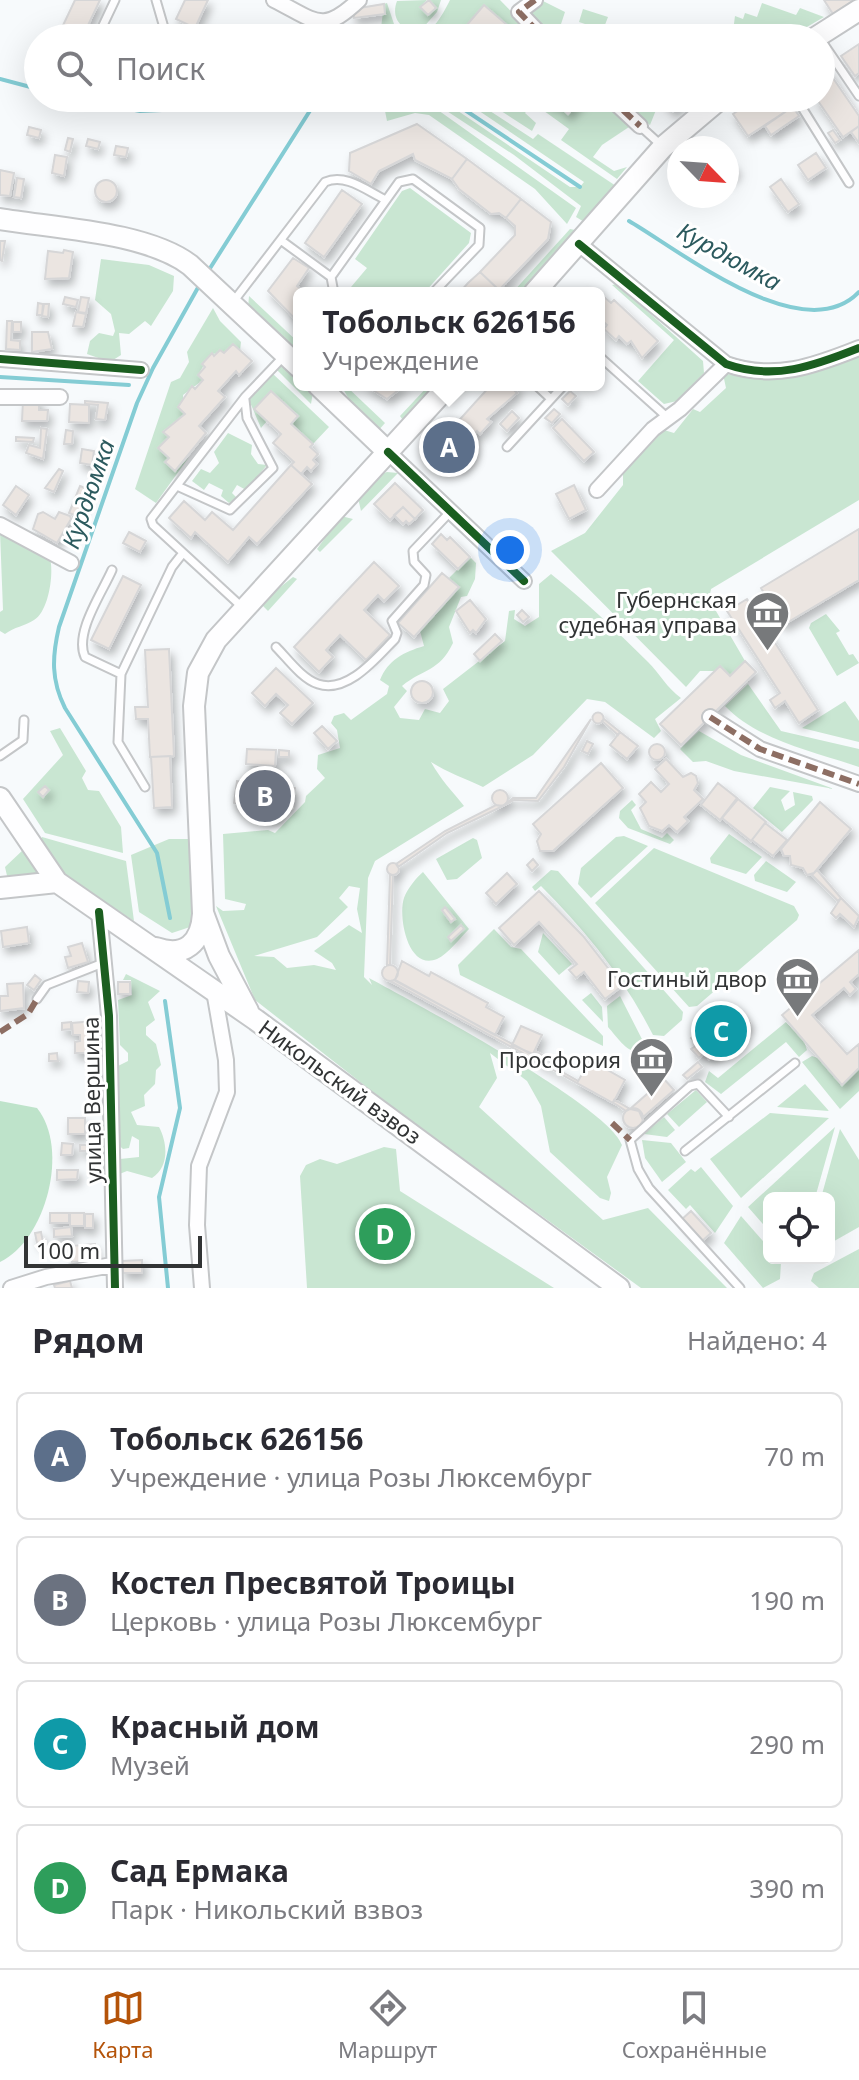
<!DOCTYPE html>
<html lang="ru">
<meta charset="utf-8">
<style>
:root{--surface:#fff;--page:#f2f2f3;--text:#2b2b33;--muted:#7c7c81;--line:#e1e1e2;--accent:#b45309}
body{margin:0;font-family:"Noto Sans",sans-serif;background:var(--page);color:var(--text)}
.controls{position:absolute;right:24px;bottom:24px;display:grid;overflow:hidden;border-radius:12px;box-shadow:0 8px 32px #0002}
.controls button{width:72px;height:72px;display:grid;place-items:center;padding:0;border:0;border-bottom:2px solid var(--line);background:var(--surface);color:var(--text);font:40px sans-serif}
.compass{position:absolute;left:667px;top:136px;width:72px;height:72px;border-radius:50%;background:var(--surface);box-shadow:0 8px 32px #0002;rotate:115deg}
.scale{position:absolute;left:24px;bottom:20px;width:178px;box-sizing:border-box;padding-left:8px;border:4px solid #323435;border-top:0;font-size:22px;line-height:28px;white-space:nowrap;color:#323435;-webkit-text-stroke:6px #fff;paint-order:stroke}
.you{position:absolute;left:510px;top:550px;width:28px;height:28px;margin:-20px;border:6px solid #fff;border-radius:50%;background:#1a73e8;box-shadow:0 0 0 12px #1a73e833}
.badge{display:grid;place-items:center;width:52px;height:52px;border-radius:50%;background:var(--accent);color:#fff;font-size:26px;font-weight:700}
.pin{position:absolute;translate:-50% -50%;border:4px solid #fff;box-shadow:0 2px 8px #0006}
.popup{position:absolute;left:293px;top:287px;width:312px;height:104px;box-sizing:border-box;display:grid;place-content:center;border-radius:12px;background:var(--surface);filter:drop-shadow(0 2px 6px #0005);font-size:26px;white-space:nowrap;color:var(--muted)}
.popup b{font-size:30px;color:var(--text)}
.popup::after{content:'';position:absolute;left:50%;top:100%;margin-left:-16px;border:16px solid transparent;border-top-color:var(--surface)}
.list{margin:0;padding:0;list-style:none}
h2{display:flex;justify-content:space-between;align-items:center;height:104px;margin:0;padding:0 32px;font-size:34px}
h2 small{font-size:26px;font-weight:400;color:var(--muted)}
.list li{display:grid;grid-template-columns:52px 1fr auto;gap:24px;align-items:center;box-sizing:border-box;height:128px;margin:0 16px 16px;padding:0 16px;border:2px solid var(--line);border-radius:12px}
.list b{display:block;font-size:30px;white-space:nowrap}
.list p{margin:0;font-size:26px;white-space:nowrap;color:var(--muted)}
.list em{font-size:26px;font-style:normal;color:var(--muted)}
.icon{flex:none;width:44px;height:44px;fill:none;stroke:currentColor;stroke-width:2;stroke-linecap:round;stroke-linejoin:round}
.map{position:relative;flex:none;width:859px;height:1288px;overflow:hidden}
.search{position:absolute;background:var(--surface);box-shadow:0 8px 32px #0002;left:24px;right:24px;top:24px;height:88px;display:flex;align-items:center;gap:20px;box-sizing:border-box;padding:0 28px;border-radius:44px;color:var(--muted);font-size:30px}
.sheet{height:680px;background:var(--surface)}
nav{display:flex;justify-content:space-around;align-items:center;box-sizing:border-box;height:112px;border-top:2px solid var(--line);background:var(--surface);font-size:22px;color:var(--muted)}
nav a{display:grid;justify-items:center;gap:4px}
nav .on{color:var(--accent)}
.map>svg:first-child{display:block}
</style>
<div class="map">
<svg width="859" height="1288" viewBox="0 0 859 1288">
<defs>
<filter id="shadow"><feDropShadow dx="3.5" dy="6" stdDeviation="4" flood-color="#0004"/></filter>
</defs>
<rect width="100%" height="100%" fill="#f7fafc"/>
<path fill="#c9e6d2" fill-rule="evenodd" d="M427,0L420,7L428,15L436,8L429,0H441L437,12L421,30C403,33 390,19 397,1Z
M450,0H500L537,38H522L484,5L460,32L466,38H371L354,32L381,28L384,4L387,3L396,30C425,46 438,24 450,0Z
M541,0L565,12L561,24L574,30L572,38H551L530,19L529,10Z
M762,3L796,15L800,8L824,17L788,38H718L719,26L733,31L735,16L743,19L745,13L757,17Z
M583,9L608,17L603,30L579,22Z
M375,98H421L576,208L567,224L535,189L429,115L415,113L387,121L383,101Z
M427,98H439L570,187H580L584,182L460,98H470L533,139L538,134L616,186L586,223L576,217L581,206L514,155Z
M481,98H543L551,104L554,101L568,113L582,98H603L637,128L629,127L602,145L593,157L614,171L627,167L617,179L561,140L569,129L533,103L525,113L536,123L532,131Z
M625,98H650L658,105L650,125L623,104Z
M410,188L471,233L469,243L424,293H346L367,268L355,259L402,191Z
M570,229L575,230L579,237L528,293H512Z
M101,259L149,265L174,276L173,291L151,326L145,321L129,334L119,333L121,355L110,362L87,354L90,341L99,333L113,336L115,331L111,314L95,300Z
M617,284L703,361L704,373L677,401L664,404L638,381L674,340L612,285Z
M249,296L299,343V352L284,343L248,308Z
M213,308L220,321L241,342L240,351L233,344L224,353L211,354L198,375L203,380L183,395L185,414L163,431L169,437L159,448L169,458L166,463L175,471L189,457L156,503L135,489L171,382L180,378L189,362L187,352Z
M859,354V500L711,589L709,599L745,661L730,676L720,666L714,671H700L686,687L551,551L585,533L623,485V473L664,430L674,433L693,409L700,412L726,388L723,374L782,376Z
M283,364L299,375V385H310L313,392L311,404L275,368Z
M272,373L329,427L313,444L291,424L298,415L271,391L254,409L267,421L261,428L249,400Z
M345,385L385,423L378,431L354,408L342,387Z
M429,385H445L405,423L400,416Z
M228,433L252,445L251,454L258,464L267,465L246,490L237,485L232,493L237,498L229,503L221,496L223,490L209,483L204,490L192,481L201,469L210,473L219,463L214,452Z
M387,472L398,473L361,511L358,498L378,475Z
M341,516L353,519L320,552L317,549Z
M0,532L50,558C54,573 49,611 34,620C25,626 14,627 5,634L0,631V612L3,610Z
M470,557L476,563L475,579L467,596L461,597L449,627L453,643C439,672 424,668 402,686L407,691L394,707L400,718L419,720L425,709L440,713L449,701L443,689L505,641L509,611L515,610L514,619L525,626L539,617V584L551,574C585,601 617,631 648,662C660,674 667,688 681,698L655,719L661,731L654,738L605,702L587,699L533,755L483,787C464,778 448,773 431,762C441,780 452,791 464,806L375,861L368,878L364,977L372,985L369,978C413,1002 609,1106 622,1145L607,1177L611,1193L609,1201L600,1198L550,1152L541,1106L527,1081L490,1053L497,1078L479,1107L603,1220L648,1208L727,1288H641L400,1113L255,1000L216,906L223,911L244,910L246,904L225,899L223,834L268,830L275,833L305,802L306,796L325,778L317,769L318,755L340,748L337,730L331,723L334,716L344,713L351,720L387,694L389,686L380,680C388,660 404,652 424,646L420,631L458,588L449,578ZM349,886L360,888L357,909L362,933L349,925L314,951L332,963L336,970L314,965L287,968L274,957L254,956L317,937L348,907L339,898Z
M293,577L297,579L268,611L260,603Z
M826,614L840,631L836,633L849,655L853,654L859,663L837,676L809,628L811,623Z
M748,684L781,731L859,749V767C815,752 757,740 725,706Z
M845,701L859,721V742L802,728Z
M60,728L86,771L82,778L88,790L99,791L121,827L123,853L45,833L23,799L63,755L50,731Z
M699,731L741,755L834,789L734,771L706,761L693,762L680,749Z
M770,787L790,791L781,800L785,811L795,805L793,792L812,796L813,800L782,832L753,808Z
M632,800L636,805L631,810L641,829L662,838L667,833L674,840L670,844L628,828L619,818L620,811Z
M729,834L762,857L746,874L711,863L710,858Z
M624,836L648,846L591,898L578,884L581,868L616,837Z
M42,837L126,861L134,921L62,874L39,842Z
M473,838L477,840L482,858L457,879L447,880L436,859Z
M169,839H190L196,925L172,933L139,912L131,855Z
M654,848L794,906L799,915L797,920L697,1006L689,1007L595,903Z
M24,849L41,874L8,880L5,867Z
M766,861L796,882L787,892L755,881L754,875Z
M551,870L558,871L683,1012L682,1020L664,1036L653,1035C624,978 587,932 541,886L535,891L532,887Z
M423,872L469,929C460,938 448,954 437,959C407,971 398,915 404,898C407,889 416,878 423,872Z
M494,929L511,947L521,949L603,1036V1046L460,975L458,965Z
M543,933L572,964L559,975L538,952Z
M126,974L160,991L148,1002L155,1020L146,1027V1035L156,1044L161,1065L156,1070L155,1084L144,1095L145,1106L131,1112L137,1125L159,1127C168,1144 169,1167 152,1178L127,1171L117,1175L120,1159L139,1157V1140L132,1136L129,1148L123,1149L115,1142L116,1067L128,1061V1053L120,1045L118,1000L132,995L131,980H123Z
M591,993L602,1007L603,1022L582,1000Z
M620,996L647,1049C630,1059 619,1039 608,1027L607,1006Z
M786,1022L804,1041L807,1050L799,1057L786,1042L721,1094L705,1082L709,1071L718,1078Z
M812,1056L818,1058L842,1085L859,1068V1091L840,1109L802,1062Z
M805,1084L829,1111L777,1107Z
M696,1090L707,1102L679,1127L667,1114Z
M770,1113L829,1118L741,1198L710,1159Z
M664,1117L675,1130L667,1137L644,1134Z
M835,1127L815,1198H769V1231L748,1207Z
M840,1129L859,1160V1227L829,1244V1198H821Z
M642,1140L671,1143L686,1162L662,1182L645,1158Z
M384,1147L396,1149L400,1191L554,1288H307L300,1176L306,1165L320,1159L337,1164Z
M701,1167L733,1206L715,1233L690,1205L686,1209L668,1190L691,1169L695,1172Z
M741,1216L769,1248V1258L781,1262L780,1279L763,1288L724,1243Z
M859,1249V1288H819L811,1281L814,1273Z"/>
<path fill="#bee3ca" d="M0,1101L37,1108C70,1149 46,1240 0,1262Z"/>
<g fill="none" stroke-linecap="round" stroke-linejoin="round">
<path stroke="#84ccd4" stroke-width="4" d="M0,79L38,89
M73,98L140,111L315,103
M447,98L580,187
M629,221C682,252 804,350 859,292
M207,273L318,98
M0,377L129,385
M170,918L157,853L65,708C51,680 52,657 59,627L137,403L153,368L200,284
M165,1001L180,1108L159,1197L168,1288"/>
</g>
<path fill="#ebe5e1" stroke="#d6d6d7" stroke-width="2" filter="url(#shadow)" d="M75,0H100L82,38H57Z
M185,0H208L195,28L176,19Z
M429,0L436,8L428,15L420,7Z
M824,0H854L833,14Z
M384,4L385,14L354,18L353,9Z
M484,5L522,38H466L460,33Z
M859,44V73L855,76L841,56Z
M826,68L859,116V126L843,137L816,98H821V72Z
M543,98H582L568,114L554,101L551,105Z
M662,98H688L673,111Z
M757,98H784L791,108L748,136L733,114Z
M787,98L799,116L771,135L765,126L791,108Z
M417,124L467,159L452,179L415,160L413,154L379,171L371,184L349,171L350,153Z
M859,126V143L851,132Z
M29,127L41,130L39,138L27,135Z
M833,130L840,140L835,143L828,133Z
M68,138L73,139L70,152L65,150Z
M88,139L100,142L98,149L86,146Z
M116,146L128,148L126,157L114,155Z
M816,153L826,168L808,180L798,165Z
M55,155L67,157L64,176L52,173Z
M467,159L521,199L506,218L499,213L491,214L459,189L452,179Z
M728,161L737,170L727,180V163Z
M0,170L14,173L10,196L0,195Z
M17,178L24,179L21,198L14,197Z
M781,179L799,204L788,212L770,187Z
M95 191a11 11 0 1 1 22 0a11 11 0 1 1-22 0Z
M342,190L362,204L324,257L305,243Z
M521,199L551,222L548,239L499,290L480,272L515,235V226L506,218Z
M0,241H5L2,261L0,260Z
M64,250L73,252L69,278L45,279L48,251L63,253Z
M293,258L309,268L297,286L306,293H299V323L268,291Z
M480,272L499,290L459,293L468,283Z
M586,289L596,290L611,303L614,300L658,341L642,358L631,341L627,344L619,336L616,340L604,329L607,325L599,318V293H582Z
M65,297L78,300L76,307L63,304Z
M81,297L89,298L86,313L78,312Z
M38,303L43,304L42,315H37Z
M44,304H49L48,317L42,316Z
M76,312L86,314L83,327L73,326Z
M7,321H12L11,340L20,341V350L6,349Z
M13,322H21V332H13Z
M32,332H48L52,349L32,352Z
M233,344L252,361L239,375L236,371L218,391L225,397L199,426L206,433L175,471L165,462L169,458L158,448L169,437L163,432L185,414L178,407L192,386L195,389L203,380L198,375L205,367L202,364L212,353L214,356L220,350L224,353Z
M365,385H405L387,399Z
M491,385H519L514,390L517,393L487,419L491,422L480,434L477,431L469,439H473L472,454L468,453L471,456L460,467L445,452L444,443L455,431L452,428Z
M271,391L298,416L291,424L313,444L310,447L318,454L313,460L317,464L311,471L307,467L301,474L291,465L294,462L273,443L281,434L254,409Z
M570,391L576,396L568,405L562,399Z
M23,400H39V410H48L47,421H22Z
M85,401L108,403L105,420L96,419L98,405L85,404Z
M70,404L89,405V423L69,422Z
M554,409L560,414L552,423L545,418Z
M512,411L519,418L507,431L500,424Z
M562,419L594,452L584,461L553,428Z
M41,428L47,429L43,459L26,453L29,445L40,448Z
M66,430L73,431L72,444H64Z
M16,437L34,438L33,442L16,441Z
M82,449L94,451L92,465L80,463Z
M291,465L312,484L257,544L249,537L228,562L195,532L191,538L169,518L184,501L205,520L212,512L233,530Z
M59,469L63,471L54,492L45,488Z
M395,483L423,510L415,519L403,507L390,520L374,504Z
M574,485L586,510L569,519L556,494Z
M16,486L29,495L16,515L3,505Z
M80,486L88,489L77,516L69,513Z
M403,507L415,519L409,524L406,521L403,524L394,515Z
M43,512L55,519L59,512L70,516L71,519L57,543L33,529L38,514Z
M859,529V580L783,625L761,588Z
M129,532L146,541L140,552L123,543Z
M441,534L447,540L450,537L470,557L458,569L432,544Z
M374,562L399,586L384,601L378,595L364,610L390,635L366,660L340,635L326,650L333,657L319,672L294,647Z
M442,573L459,587L414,637L398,623Z
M123,576L141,585L109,649L91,640Z
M747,599L818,710L799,723L785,701L775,708L770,700L780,693L727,611Z
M470,600L486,619L476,633L473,630L470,633L456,611Z
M522,610L529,617L523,622L517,615Z
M495,634L502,641L480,661L474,654Z
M169,649L174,756L150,757L148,719H136L135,707H148L145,650Z
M745,661L756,672L681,745L660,724L720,666L730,676Z
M276,668L313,703L292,724L280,713L288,705L276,694L265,706L252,693Z
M411 692a11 11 0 1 1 22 0a11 11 0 1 1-22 0Z
M592.5 718a5.5 5.5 0 1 1 11 0a5.5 5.5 0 1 1-11 0Z
M591,719L564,767L538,801L514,800L505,805L513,798H536Z
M604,719L620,732L618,735L602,721Z
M322,726L337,741L328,749L314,733Z
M620,732L638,746L627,759L610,745Z
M587,741L593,744L588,754L582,751Z
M649 752a8 8 0 1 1 16 0a8 8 0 1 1-16 0Z
M247,749L276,750L275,766L246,764Z
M279,750L289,751V757H279Z
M170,756L172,807L154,808L151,757Z
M666,759L683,777L691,773L696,776L698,783L694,790L703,799L684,817L688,821L677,832L669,825L662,831L649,826L640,808L646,802L639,794L651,782L661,792L669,784L655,769Z
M601,763L623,788L553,851H540L537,841L541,834L533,824Z
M269,773L284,775L283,786L295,788L292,809L281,808L280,819L265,817L266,807L234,803L237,781L268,785Z
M718,783L737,798L720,820L701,805Z
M45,786L49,790L43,797L38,792Z
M492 798a8 8 0 1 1 16 0a8 8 0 1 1-16 0Z
M738,799L766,822L751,841L722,818Z
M820,802L851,829L814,873L807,875L803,868L791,865L790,856H784L781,849Z
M496,805L503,806L447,833L398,867L396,864L445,831Z
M765,823L787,840L773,856L752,840Z
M533,859L538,865L532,871L527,865Z
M387 869a6 6 0 1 1 12 0a6 6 0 1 1-12 0Z
M817,870L841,898L838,901L812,875Z
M507,873L517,884L496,904L486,893Z
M390,874L393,876L390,965H387Z
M539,891L583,936L622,986L605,999L584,972L576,978L569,970L577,964L539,922L514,945L499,928Z
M841,898L859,916L854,927L840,914L836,918L831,913Z
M445,907L455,919L451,922L442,910Z
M461,925L464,929L451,941L448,937Z
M27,927L29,943L3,947L1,931Z
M82,943L88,962L68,968L65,957L71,956L68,947Z
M859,950V974L850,982L856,989L850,995L844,988L812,1015L847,1054L859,1044V1068L842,1085L782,1015Z
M402,961L429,976L431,972L488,1003L486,1007L504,1017L495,1035L395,980Z
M382 973a8 8 0 1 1 16 0a8 8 0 1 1-16 0Z
M35,975L41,980L34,990L27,985Z
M394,980L531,1054L530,1057L390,981Z
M78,981L89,982L88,993L77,992Z
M118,982H130V994H118Z
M23,983L24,1008L0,1011V996H8L7,984Z
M718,1009L725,1018L734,1010L750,1023L709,1059L704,1053L699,1058L691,1049L697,1045L691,1038L710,1022L707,1019Z
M94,1021L96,1053H75V1042L80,1041V1035H73L72,1023Z
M71,1022V1029L62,1030V1023Z
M521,1026L542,1035L533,1054L512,1045Z
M535,1051L546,1057L543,1061L578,1081L577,1083L541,1063L537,1065L541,1060Z
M57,1053L58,1061H49V1054Z
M590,1060L625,1080L613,1103L577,1083Z
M698,1062L702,1067L687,1079L683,1075Z
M664,1079L674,1090L642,1118L639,1111L630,1109Z
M614,1100L618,1102L630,1109L626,1111L617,1105L613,1103Z
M623 1118a10 10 0 1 1 20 0a10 10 0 1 1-20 0Z
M68,1118H85V1134H68Z
M62,1143L73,1144L72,1155H61Z
M80,1145H90V1151H80Z
M57,1170H78L77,1179L57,1180Z
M691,1211L711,1233L701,1242L681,1220Z
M50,1213H69V1223H50Z
M70,1213H84V1226H70Z
M85,1214H93V1228H85Z
M71,1227L72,1236L54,1237V1229Z
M41,1232L43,1242L37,1243L35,1233Z
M95,1244L97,1260L72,1262L70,1246Z
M142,1260V1273H123L122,1261Z
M70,1281L72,1288H55L54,1285Z"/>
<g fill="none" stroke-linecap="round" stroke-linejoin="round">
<defs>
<path id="lane" d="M156,0L167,38
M97,38L115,0
M821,40L859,96
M796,98L849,183
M640,126L662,146
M282,241L331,277
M334,293L331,277L399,182L413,179L480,228L479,245L433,293
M233,302L325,182C346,173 367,191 386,200
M599,356L668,418
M536,385L551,399
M507,447L564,385
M177,486L230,510L273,468L247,418L245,400
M112,570C102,593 74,633 85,657L121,674
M242,607L153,525L151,519L245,397L285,355
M276,647C287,658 302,679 318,684C348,694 377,657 395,639L397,633L392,621L424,585L426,575L414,562L413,551L451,511
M0,756L23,740L24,720
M145,787L118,742L121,674L172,567L183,553
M37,999L47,985L103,963
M729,1117L698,1084L690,1086L630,1140L638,1169L649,1188L740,1288
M685,1151L795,1063"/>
<path id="street" d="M274,0C316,21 322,35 359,0
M535,0L519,12L544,38
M610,98L640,126
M579,244L726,364C774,381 814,366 859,348
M0,359L141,370
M0,397H60
M388,452L524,581
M597,490L653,429L680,409L726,364
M0,525L71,563
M710,717L760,749L859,784
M99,912L109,1016L115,1288
M11,1288L46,1277L112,1265
M202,1288L197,1225L199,1166L227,1092L226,1060L214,991"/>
<path id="secondary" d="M815,38L859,10
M0,219C54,228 147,232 190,265L299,367
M534,293L663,147L721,98
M318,385L388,452
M0,798L57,882L256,1020L619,1288
M0,888L57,882
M156,948C185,958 201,943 203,914
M248,1011L219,956L203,913L194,706L198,673L216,640L449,385"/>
</defs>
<use href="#lane" stroke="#c4c6c8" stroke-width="11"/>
<use href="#street" stroke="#c4c6c8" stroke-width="18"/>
<use href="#secondary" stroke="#c4c6c8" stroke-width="24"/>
<use href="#lane" stroke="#fefeff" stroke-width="7"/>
<use href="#street" stroke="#fefeff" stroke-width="14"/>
<use href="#secondary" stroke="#fefeff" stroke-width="20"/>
<path stroke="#8d6e63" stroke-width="6" stroke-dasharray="12 6" stroke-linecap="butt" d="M535,0L519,12L544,38
M610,98L640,126
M710,717L760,749L859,784
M0,1032L28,1014L37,999
M612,1123L630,1140"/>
<defs>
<path id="cycleway" d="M579,244L726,364C774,381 814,366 859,348
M0,359L141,370
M388,452L524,581
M99,912L109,1016L115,1288"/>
</defs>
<use href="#cycleway" stroke="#fff" stroke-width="13"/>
<use href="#cycleway" stroke="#1b5e20" stroke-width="8"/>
</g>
<defs>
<symbol id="museum-pin" viewBox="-11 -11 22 30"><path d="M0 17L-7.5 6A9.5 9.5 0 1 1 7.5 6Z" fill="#77797b" stroke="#fff"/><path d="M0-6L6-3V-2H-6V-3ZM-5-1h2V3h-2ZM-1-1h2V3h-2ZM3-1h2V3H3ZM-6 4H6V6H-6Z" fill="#fff"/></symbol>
</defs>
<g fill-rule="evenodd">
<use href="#museum-pin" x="742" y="588" width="51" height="69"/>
<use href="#museum-pin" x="772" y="954" width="51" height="69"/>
<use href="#museum-pin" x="626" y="1034" width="51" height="69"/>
</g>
<g text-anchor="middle" stroke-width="6" stroke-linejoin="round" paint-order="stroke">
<g font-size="22" fill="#323435" stroke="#fff" text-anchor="end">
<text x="737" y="608">Губернская<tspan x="737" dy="25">судебная управа</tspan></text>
<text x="767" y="987">Гостиный двор</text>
<text x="621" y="1068">Просфория</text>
</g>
<g font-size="22" fill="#323435" stroke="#fff">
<text transform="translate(340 1082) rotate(36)" y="8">Никольский взвоз</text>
<text transform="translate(92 1100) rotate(-91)" y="8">улица Вершина</text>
</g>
<g font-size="24" font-style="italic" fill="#2c5a5e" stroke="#fff">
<text transform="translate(729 257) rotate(29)" y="8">Курдюмка</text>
<text transform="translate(89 494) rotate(-71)" y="8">Курдюмка</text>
</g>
</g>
</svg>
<div class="controls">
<button><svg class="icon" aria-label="locate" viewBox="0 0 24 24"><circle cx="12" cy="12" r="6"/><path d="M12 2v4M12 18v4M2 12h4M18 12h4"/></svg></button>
</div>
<svg class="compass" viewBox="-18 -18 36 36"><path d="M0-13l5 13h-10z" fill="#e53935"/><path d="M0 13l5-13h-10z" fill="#7c7c81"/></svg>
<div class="scale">100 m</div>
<div class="you"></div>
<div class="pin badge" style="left:449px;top:447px;background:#5c6f8a">A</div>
<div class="popup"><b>Тобольск 626156</b>Учреждение</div>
<div class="pin badge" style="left:265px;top:796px;background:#6b7280">B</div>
<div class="pin badge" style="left:721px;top:1031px;background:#0f9aa8">C</div>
<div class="pin badge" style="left:385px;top:1234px;background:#2e9e5b">D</div>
<div class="search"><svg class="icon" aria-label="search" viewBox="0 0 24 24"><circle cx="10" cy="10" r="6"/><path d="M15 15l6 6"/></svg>Поиск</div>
</div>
<section class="sheet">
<h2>Рядом<small>Найдено: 4</small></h2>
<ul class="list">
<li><span class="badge" style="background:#5c6f8a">A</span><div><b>Тобольск 626156</b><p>Учреждение · улица Розы Люксембург</p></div><em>70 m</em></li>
<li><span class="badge" style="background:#6b7280">B</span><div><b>Костел Пресвятой Троицы</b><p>Церковь · улица Розы Люксембург</p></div><em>190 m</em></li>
<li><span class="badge" style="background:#0f9aa8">C</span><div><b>Красный дом</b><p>Музей</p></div><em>290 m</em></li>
<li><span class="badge" style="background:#2e9e5b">D</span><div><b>Сад Ермака</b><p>Парк · Никольский взвоз</p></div><em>390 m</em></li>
</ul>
</section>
<nav>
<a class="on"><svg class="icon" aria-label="map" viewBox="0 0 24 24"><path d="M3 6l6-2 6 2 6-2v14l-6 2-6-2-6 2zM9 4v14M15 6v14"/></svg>Карта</a>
<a><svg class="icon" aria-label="directions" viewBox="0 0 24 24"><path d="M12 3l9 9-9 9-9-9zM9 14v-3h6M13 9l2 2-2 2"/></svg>Маршрут</a>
<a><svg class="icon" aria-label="saved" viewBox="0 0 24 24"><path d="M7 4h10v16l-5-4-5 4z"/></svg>Сохранённые</a>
</nav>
